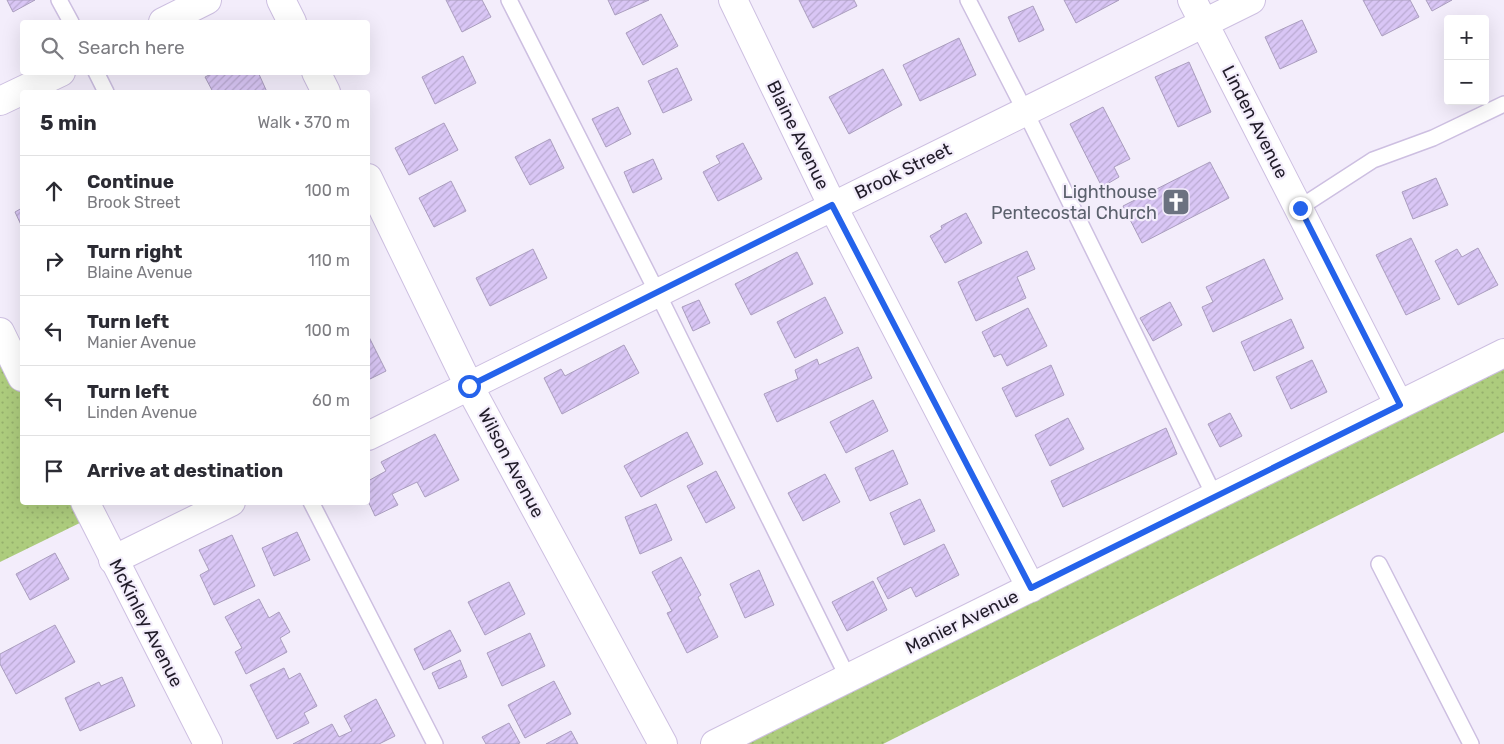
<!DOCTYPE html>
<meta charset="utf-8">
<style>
:root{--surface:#fff;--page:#f7f7f7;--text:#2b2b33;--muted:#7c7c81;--line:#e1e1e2}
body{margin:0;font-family:Rubik,sans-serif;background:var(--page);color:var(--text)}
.controls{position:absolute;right:15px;top:15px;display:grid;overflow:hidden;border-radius:5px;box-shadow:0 5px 20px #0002}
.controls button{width:45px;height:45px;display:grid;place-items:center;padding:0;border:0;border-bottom:1px solid var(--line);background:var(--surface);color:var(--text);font:25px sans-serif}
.stop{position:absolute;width:15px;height:15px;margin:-11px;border:4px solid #2563eb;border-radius:50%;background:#fff}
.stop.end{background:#2563eb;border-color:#fff;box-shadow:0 1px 5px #0008}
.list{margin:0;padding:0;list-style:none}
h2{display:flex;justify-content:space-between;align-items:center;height:65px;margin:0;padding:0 20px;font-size:21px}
h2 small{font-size:16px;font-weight:400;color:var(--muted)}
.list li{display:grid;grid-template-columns:32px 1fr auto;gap:15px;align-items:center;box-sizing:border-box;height:70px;padding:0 20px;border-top:1px solid var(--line)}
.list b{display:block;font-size:19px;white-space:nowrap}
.list p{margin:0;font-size:16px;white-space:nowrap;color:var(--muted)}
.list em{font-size:16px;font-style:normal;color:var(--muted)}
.icon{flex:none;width:28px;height:28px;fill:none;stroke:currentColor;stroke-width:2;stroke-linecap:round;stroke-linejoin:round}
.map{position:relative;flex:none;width:1504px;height:744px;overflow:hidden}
.search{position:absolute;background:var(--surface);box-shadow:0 5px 20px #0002;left:20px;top:20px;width:350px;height:55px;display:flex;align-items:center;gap:12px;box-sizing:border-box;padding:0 18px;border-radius:5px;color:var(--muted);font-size:19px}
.panel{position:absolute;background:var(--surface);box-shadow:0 5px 20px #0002;left:20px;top:90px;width:350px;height:415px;border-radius:5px}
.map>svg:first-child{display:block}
</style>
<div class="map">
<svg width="1504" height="744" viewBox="0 0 1504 744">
<defs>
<pattern id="grass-dots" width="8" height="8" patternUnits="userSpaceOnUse" patternTransform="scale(1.25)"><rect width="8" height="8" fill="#adcc7d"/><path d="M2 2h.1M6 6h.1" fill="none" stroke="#95af6c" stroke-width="1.8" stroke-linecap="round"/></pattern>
<pattern id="building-hatch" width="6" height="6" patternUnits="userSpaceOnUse" patternTransform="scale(1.25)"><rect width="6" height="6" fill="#d9c6f5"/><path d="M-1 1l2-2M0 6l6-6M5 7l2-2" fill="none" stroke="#baaad2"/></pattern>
</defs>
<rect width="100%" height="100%" fill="#f3edfb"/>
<path fill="url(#grass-dots)" d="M0,332L22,377V502L85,503L92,517L0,562Z
M1504,353V432L883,744H715Z"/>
<path fill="url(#building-hatch)" stroke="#aa9dbe" d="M7,0H35L13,12Z
M446,0H482L491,17L462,32Z
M608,0H649L615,15Z
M799,0H854L857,6L813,28Z
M1064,0H1119L1076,23Z
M1363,0H1410L1419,17L1382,36Z
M1426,0H1452L1432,11Z
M1033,6L1044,30L1019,42L1008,17Z
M661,14L678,46L643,65L626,33Z
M1302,20L1317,52L1280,69L1265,37Z
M959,38L976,75L920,101L903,65Z
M463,56L476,83L435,104L422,77Z
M1189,62L1211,112L1178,127L1155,77Z
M677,68L692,100L663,113L648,81Z
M883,69L902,105L849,134L829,97Z
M215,72H258L267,92H213L205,77Z
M618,107L631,134L606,147L592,119Z
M1103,107L1130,159L1114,167L1119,177L1102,187L1070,124Z
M444,123L458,150L409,175L395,148Z
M550,139L564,168L530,185L515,157Z
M743,143L762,179L718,201L703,172L720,163L716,156Z
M653,159L662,179L633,193L624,172Z
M1210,162L1229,198L1142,243L1123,206Z
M1436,178L1448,205L1413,219L1402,192Z
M451,181L466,211L434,227L419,198Z
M22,208V227L15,212Z
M966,213L982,243L945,263L930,236L942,229L941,226Z
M1411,238L1440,299L1406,315L1376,255Z
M1478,248L1498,285L1458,305L1435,261L1457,249L1462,257Z
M533,249L547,278L490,306L476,278Z
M1027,251L1035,269L1017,277L1026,298L976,321L958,282Z
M797,252L813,284L751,315L735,284Z
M1264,259L1283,299L1213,332L1202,307L1213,302L1206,287Z
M825,297L843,333L795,358L777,322Z
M699,300L710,323L693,331L682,307Z
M1170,302L1182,325L1153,341L1140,318Z
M1028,308L1047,346L1007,366L1001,354L994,357L982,332Z
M1291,319L1304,348L1254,371L1241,342Z
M369,337L386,371L368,380V338Z
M624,345L639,373L562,414L544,378L561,369L565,376Z
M858,347L872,378L777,422L764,394L798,379L795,370L817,359L819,365Z
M1312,360L1327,392L1291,409L1276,377Z
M1051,365L1064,395L1016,417L1002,388Z
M873,400L888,431L846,453L830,422Z
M1230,413L1242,436L1220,447L1208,424Z
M1068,418L1084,449L1050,466L1035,435Z
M1166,428L1177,454L1063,507L1051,481Z
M687,432L703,464L641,497L624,466Z
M435,434L459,480L425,497L417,482L392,494L398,505L375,516L368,501V481L386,471L381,462Z
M893,450L908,484L870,501L855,468Z
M716,471L735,508L706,523L687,486Z
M825,474L840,502L803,521L788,493Z
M920,499L935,531L904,545L890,513Z
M656,504L672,540L640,554L625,517Z
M297,532L310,560L274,576L262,548Z
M232,535L255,586L214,605L200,575L209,570L199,550Z
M944,544L959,575L916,597L911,587L888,599L877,578Z
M55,553L69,579L30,600L16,574Z
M681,557L701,595L698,597L718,637L687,653L667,613L672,611L652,572Z
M759,570L774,605L745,618L730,584Z
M873,581L887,610L847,631L832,602Z
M509,582L525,614L485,635L468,602Z
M259,599L269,618L279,612L290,632L280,638L287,652L246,674L235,652L242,648L225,617Z
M55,625L75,662L16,694L0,664V654Z
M450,630L461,651L424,670L414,649Z
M530,633L545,666L502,686L487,653Z
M460,660L467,677L439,689L432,673Z
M284,668L289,679L300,673L317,706L304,713L309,723L277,739L250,685Z
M122,677L135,706L80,731L65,698L99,682L101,686Z
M554,681L571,714L525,738L508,705Z
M376,699L395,736L379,744H293L332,724L339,737L352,731L344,716Z
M509,723L520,743L517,744H486L482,737Z
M571,731L578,744H546Z"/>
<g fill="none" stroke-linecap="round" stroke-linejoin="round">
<defs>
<path id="service" d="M59,0L71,22
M509,0L657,292L848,678
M968,0L1025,111L1215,497
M96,72L106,92
M1299,208L1373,160L1433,138L1504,104
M311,502L435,744
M1379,564L1471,744"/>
<path id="minor" d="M281,0L292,22
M733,0L832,205L1031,588
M1192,0L1399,405
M316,72L326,92
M368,178L469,386L663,744
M368,436L1251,0
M113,560L231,502
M715,744L1504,353"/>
<path id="tertiary" d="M163,22L207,0
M0,101L61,72
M0,332L22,377
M85,502L208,744"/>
</defs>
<use href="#service" stroke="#cdbfe1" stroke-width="18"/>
<use href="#minor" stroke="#cdbfe1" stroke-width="30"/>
<use href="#tertiary" stroke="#cdbfe1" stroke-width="30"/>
<use href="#service" stroke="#fff" stroke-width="15"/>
<use href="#minor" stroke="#fff" stroke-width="28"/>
<use href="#tertiary" stroke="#fff" stroke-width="28"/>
</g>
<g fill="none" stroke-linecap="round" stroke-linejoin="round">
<path stroke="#2563eb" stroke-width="6" d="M469,386L832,205L1031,588L1400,405L1300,208"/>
</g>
<defs>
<symbol id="church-square" viewBox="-11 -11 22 22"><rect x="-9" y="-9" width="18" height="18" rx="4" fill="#6b7280" stroke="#f3edfb"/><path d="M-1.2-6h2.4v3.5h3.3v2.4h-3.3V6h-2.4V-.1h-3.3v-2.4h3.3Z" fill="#fff"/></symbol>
</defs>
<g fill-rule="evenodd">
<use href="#church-square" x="1160" y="186" width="32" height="32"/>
</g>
<g text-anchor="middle" stroke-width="4.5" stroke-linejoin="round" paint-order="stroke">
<g font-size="18" fill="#211c29" stroke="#f3edfb">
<text transform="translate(1255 122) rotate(63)" y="6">Linden Avenue</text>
<text transform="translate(798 135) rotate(64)" y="6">Blaine Avenue</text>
<text transform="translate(903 171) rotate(-26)" y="6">Brook Street</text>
<text transform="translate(511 463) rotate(62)" y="6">Wilson Avenue</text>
<text transform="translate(962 622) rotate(-26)" y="6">Manier Avenue</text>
<text transform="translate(146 623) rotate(63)" y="6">McKinley Avenue</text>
</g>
<g font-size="18" fill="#5b616d" stroke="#f3edfb" text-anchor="end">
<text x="1157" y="198">Lighthouse<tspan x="1157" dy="21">Pentecostal Church</tspan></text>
</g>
</g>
</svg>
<div class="controls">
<button>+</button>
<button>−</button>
</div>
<div class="stop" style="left:469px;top:386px"></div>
<div class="stop end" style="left:1300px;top:208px"></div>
<div class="search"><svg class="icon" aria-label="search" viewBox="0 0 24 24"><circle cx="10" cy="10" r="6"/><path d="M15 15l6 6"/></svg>Search here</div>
<section class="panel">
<h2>5 min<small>Walk · 370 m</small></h2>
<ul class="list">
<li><svg class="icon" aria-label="ahead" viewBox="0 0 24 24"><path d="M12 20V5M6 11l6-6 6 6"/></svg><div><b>Continue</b><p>Brook Street</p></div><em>100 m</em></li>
<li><svg class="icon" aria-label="right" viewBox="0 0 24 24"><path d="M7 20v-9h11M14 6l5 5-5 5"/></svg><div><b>Turn right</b><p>Blaine Avenue</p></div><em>110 m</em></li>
<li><svg class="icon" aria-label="left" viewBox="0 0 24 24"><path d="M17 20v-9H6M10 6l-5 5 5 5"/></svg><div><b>Turn left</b><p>Manier Avenue</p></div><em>100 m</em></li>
<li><svg class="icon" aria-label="left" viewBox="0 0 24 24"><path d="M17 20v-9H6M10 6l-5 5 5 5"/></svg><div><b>Turn left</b><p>Linden Avenue</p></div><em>60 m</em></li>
<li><svg class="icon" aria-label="arrive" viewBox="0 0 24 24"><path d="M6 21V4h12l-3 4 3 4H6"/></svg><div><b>Arrive at destination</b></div></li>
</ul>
</section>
</div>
